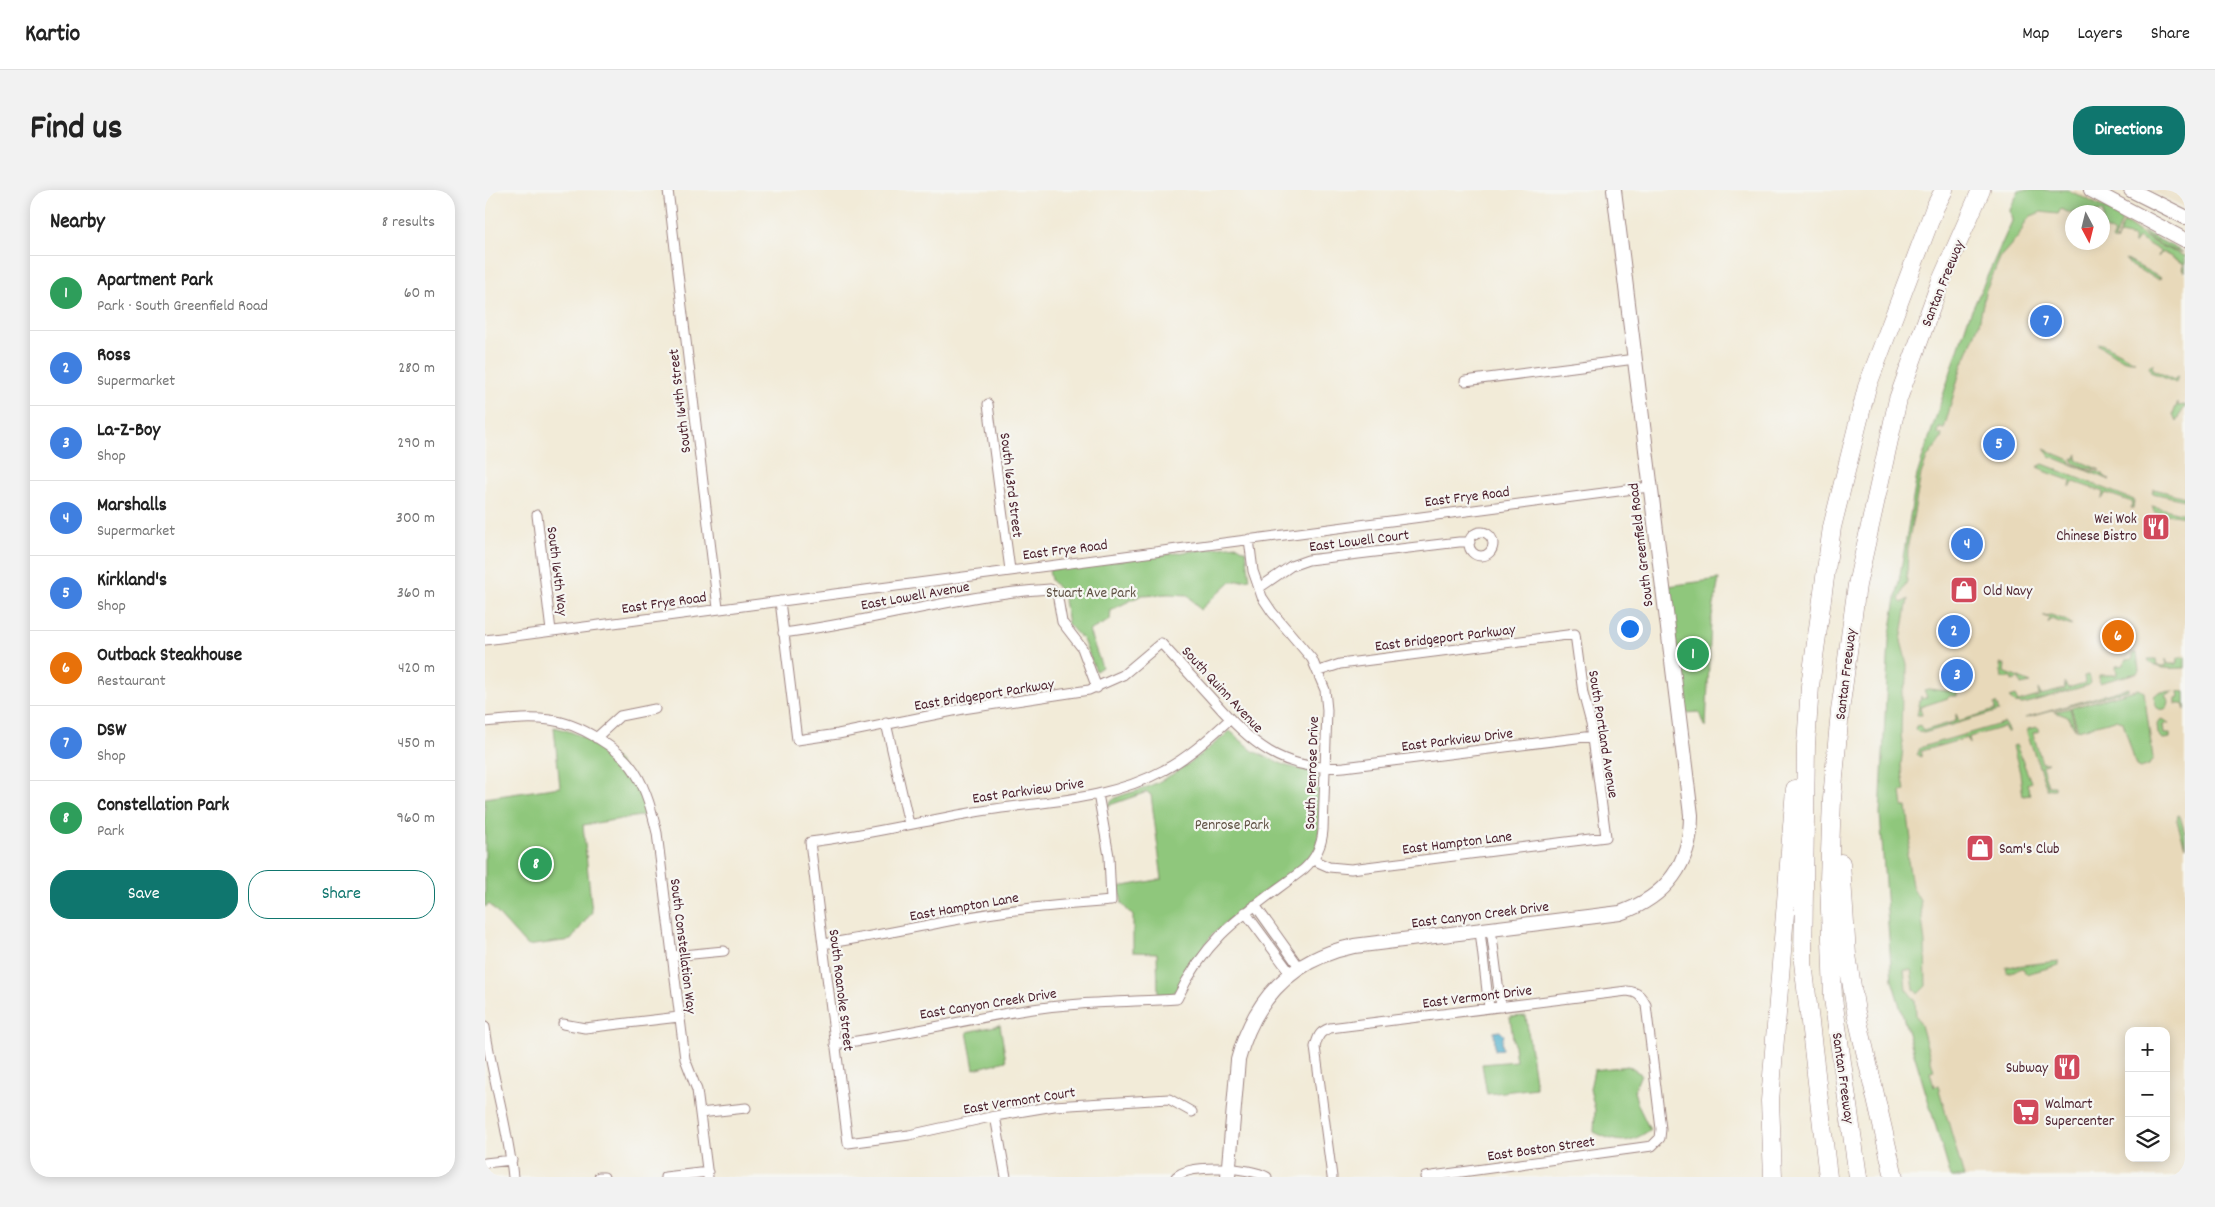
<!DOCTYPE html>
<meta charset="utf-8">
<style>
:root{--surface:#fff;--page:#f2f2f2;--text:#222;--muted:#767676;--line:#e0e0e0;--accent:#0f766e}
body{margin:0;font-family:Dekko,sans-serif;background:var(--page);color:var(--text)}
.controls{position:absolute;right:15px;bottom:15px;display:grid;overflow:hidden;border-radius:10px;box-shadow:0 2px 12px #0003}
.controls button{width:45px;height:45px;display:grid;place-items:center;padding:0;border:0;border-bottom:1px solid var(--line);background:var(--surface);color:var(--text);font:25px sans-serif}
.compass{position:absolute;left:1580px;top:15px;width:45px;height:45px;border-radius:50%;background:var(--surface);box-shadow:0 2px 12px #0003;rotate:173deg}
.you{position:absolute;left:1144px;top:438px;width:18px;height:18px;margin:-12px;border:4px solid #fff;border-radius:50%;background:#1a73e8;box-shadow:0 0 0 8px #1a73e833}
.badge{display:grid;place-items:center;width:32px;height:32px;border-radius:50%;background:var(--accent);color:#fff;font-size:16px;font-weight:700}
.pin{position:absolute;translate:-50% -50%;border:2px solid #fff;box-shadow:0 1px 5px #0006}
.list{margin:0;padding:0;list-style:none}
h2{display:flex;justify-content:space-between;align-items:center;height:65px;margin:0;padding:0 20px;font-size:21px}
h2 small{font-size:16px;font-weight:400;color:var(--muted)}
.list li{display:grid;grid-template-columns:32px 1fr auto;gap:15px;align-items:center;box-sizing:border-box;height:75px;padding:0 20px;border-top:1px solid var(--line)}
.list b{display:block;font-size:19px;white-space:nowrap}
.list p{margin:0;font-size:16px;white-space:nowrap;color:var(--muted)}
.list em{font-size:16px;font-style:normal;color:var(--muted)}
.actions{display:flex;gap:10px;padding:15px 20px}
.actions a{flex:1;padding:11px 0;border:1px solid var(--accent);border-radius:20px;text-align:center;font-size:18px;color:var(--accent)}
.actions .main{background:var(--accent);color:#fff}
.icon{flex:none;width:28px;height:28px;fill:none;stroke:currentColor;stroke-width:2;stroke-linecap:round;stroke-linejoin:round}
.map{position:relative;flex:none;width:1700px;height:987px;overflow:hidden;border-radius:20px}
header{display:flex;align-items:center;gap:30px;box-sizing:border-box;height:70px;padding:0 25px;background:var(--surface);border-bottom:1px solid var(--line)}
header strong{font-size:24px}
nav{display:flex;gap:28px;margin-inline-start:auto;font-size:18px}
.intro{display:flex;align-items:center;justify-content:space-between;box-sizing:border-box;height:120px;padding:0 30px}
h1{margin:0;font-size:35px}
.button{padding:12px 22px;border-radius:20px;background:var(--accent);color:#fff;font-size:18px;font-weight:700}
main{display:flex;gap:30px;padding:0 30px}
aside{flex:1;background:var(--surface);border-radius:20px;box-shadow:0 2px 12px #0003}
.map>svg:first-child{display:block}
</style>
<header>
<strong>Kartio</strong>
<nav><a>Map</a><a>Layers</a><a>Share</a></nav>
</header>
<div class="intro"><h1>Find us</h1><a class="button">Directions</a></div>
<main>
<aside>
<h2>Nearby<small>8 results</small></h2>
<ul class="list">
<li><span class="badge" style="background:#2e9e5b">1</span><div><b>Apartment Park</b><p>Park · South Greenfield Road</p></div><em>60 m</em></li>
<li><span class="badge" style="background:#3f7fe0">2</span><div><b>Ross</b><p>Supermarket</p></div><em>280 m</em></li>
<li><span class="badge" style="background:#3f7fe0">3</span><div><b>La-Z-Boy</b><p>Shop</p></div><em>290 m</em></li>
<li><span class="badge" style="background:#3f7fe0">4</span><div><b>Marshalls</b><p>Supermarket</p></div><em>300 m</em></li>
<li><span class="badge" style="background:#3f7fe0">5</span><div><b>Kirkland's</b><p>Shop</p></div><em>360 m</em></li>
<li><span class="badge" style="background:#e8710a">6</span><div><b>Outback Steakhouse</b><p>Restaurant</p></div><em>420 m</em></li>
<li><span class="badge" style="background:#3f7fe0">7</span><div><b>DSW</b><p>Shop</p></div><em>450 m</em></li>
<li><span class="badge" style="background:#2e9e5b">8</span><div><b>Constellation Park</b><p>Park</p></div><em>960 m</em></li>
</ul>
<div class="actions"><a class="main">Save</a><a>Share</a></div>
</aside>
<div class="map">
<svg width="1700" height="987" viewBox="0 0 1700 987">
<rect width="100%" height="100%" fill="#f6f6f2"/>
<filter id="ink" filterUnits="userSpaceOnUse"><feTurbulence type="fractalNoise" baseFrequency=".02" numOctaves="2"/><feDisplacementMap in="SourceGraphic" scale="10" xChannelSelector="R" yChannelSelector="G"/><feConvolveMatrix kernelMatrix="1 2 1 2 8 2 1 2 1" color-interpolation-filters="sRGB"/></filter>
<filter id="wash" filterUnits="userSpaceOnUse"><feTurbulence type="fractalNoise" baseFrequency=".0096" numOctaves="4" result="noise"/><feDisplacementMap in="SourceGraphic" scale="20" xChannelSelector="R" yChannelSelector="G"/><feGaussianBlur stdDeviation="1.12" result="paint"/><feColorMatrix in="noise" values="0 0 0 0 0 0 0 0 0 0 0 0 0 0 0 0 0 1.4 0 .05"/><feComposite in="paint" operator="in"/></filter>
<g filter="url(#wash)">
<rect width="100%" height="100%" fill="#f2ebd8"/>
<path fill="#e8d9ba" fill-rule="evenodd" d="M1534,0H1591L1627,19L1650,37L1700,63V987H1466L1407,790L1404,450L1432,285L1483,129L1527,31L1525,20ZM1588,22H1618V52H1588ZM1644,841H1681V968H1644Z
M1665,0H1700V18Z"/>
<path fill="#8fc77b" stroke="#6c7353" d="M1534,0H1583L1625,21L1637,31L1629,51L1627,49L1630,44L1618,38V22H1588L1587,24L1576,19L1573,24L1556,22L1546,26L1541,31L1534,46L1516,66L1500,103L1494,134L1476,178L1459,239L1454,238L1453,244L1457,245L1456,249L1442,268L1436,284L1423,355L1422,391L1414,410L1417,413L1423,409L1416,451L1422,474V490L1417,503L1416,545L1418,558L1416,575L1420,601L1416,602L1418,617H1422L1426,650L1422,664L1427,696L1435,710L1440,754L1441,796L1433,804L1429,799L1426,780H1419L1421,799L1430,810L1431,825L1436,835L1449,881L1445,882L1449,897L1453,896L1479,987H1466L1407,790L1395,624L1404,450L1432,285L1483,129L1527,31L1525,20Z
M1639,32L1673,55L1700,66V82L1697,79L1699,74L1677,62L1673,67L1675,61L1653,48L1649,54V47L1634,44L1631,51Z
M1657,41L1698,62C1686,62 1664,50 1657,41Z
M1640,69L1676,88L1673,89L1646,76Z
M1614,153L1617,154L1650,171C1635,172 1626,162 1613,155Z
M1668,173L1667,179L1689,190L1693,185L1691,193L1666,182L1664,177Z
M1693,212V216L1700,215V217L1691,231L1688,224Z
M1559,259L1585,270L1587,274L1602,280L1614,282L1625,290L1565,266Z
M1593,264L1592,270L1615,280L1601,278L1589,273L1587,268L1590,269Z
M1558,274L1649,310L1648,318H1646L1647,312L1621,303L1617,309L1618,302L1589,292L1585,297L1586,291L1559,281V280L1552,277Z
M1669,299L1700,307V310L1667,303Z
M1667,316L1700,324V327L1669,322Z
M751,355L761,361L765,389L745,392L715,420L703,405L684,404L657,405L626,420L625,430L604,441L617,477L611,481L598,450L583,434L578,404L566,390L564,380Z
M1234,389L1226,431L1221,536H1219L1214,522L1200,523L1183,396Z
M1566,425L1582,431L1587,436L1566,429L1563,434L1564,428L1558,426Z
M1648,463H1652L1654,480L1652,483L1614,493V485H1632L1631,476L1639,475L1640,470L1648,469Z
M1700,467V478C1688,478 1668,481 1663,469H1671L1672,476H1681V469L1683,474H1692L1693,468Z
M1515,474L1520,475L1519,482L1546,493L1536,495L1534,489L1527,491V488H1517Z
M1604,485L1606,493L1604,495L1538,514L1530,513L1524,508L1530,506L1533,512L1554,506L1553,499L1556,505L1580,499L1579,492L1583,498L1600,493L1599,486Z
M1643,498V500L1540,528Z
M1443,499L1472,502V506H1465L1463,508L1435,517L1437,525H1432L1436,506L1437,509L1442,507L1439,500Z
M1654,499L1659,502L1668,568L1664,575L1655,578L1651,576L1638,532L1630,530L1593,540L1586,518Z
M1690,501L1680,505L1684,512L1682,518L1676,520L1671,517L1669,506L1674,502Z
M1693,501L1700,502V520L1698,514H1691V509L1694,508Z
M1511,513L1514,521L1439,543L1433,542L1430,539L1431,536L1435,535L1438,541L1471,531V524L1474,531L1510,520L1509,515Z
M1585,518L1591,540L1583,527L1570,522Z
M1676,529L1684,533L1678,535L1679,544H1685V548L1678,549L1673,544L1672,534Z
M1519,533L1524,542L1523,543L1519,537L1484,547L1485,554L1482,548L1436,561V567L1432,565L1435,558L1440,556Z
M69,537C116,548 150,578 162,625L98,635L107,722L86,750L42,756L4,714L0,717V608L75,597Z
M1552,537L1554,541L1548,543L1557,573H1563L1557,576L1563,596H1570V599H1562L1542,543L1543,539Z
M745,541L768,561L802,576L832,583C841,604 834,644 830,667L765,711L726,746L688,804H673L672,763L648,762V726L637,714L634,697L677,689L666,605L662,602L622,616C631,603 647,604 660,598C693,585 718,563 745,541Z
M1531,555L1546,592L1542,594L1545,605L1538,606L1535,583L1528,556Z
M1693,625L1695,626L1700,644V657L1692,631Z
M1574,771V775L1541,784L1538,778L1522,783L1521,777Z
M1041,826L1051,898L1002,904L997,874L1031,871L1025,827Z
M515,835L521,871L489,879L482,842Z
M1143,876L1156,884L1149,901L1153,915L1165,940C1143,955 1132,953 1109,942L1110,920L1105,899L1109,880Z"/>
<path fill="#4caecb" stroke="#4b667b" d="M1015,841L1019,845L1017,852L1018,859L1010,860L1009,842Z"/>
</g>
<g filter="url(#ink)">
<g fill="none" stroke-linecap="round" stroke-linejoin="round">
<defs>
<path id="street" d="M183,0L233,418
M980,191L1150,169
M503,214L525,380
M52,325L66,441
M984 354a12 12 0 1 1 24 0a12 12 0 1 1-24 0Z
M774,398L806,376L823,370L974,352H985
M295,411L312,550L353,544L478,519L604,500L638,485L676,453C693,472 711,491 728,510C766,553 797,582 859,577L1108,546
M298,443C388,432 475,404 565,399L572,403L577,432L597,458L612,498
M0,450L1164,297
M0,532C22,530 43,527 65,530C93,533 135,558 150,582C162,601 167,622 172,643L200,869L212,900L223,987
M401,533L424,634
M111,548L135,526L170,519
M828,670L844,677L866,679L1121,647L1106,533L1098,503L1090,444L855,474L834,481
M770,715L815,778
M760,722L806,784
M1006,739L1016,817
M995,741L1004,818
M338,754C387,747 436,736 485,727C532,718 579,715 626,711L624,666L613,604
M187,766L239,761
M78,834L100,838L194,827
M0,837C7,887 23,936 28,987
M350,854C414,846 477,830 541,820C590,812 642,812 692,809C724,742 763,722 819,679C831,668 837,656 838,640L842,520L840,500L827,469L787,422L777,407L768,381L764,349
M707,922L684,909L569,916L510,926L424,945L363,953L325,652C380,645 435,632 490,622C553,611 621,612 679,580C704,567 724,548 745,529
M215,923L261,918
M510,926L521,987
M0,973L27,970
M114,987H119
M180,987L223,982
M691,987C705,973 766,977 782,987
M847,987L830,857C833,846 834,842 845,838L1142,801C1153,802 1156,806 1161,815L1176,939L1175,948L1167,956L940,987"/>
<path id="secondary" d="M1606,0L1700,50
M1646,0L1700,27
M743,987L753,870C769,809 807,769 869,756L1135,723C1181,707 1206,674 1206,625L1129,0"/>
<path id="highway" d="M1356,673L1362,765L1371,822L1409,987
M1288,987L1285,911L1310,599
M1343,987L1318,772L1321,555L1325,496L1347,337L1382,197L1450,17L1459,0
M1373,987L1348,808L1344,690L1347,609L1355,521L1372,395L1413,209L1455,93L1496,0"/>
</defs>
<use href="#street" stroke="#9e8582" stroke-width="11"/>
<use href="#secondary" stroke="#9e8582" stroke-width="16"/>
<use href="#highway" stroke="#9e8582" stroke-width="19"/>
<use href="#street" stroke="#fff" stroke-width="9"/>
<use href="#secondary" stroke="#fff" stroke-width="14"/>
<use href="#highway" stroke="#fff" stroke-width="18"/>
</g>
</g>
<defs>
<symbol id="restaurant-square" viewBox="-11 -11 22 22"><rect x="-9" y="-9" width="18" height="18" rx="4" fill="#d1495b" stroke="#f6f6f2"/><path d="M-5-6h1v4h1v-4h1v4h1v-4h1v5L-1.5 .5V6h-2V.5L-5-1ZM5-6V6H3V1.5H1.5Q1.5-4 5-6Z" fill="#fff"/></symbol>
<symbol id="shop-square" viewBox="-11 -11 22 22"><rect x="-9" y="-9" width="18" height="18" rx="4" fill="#d1495b" stroke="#f6f6f2"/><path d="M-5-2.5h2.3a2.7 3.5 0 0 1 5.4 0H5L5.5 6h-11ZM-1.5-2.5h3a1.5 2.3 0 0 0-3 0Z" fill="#fff"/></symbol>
<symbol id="supermarket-square" viewBox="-11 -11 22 22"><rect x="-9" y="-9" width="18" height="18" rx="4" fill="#d1495b" stroke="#f6f6f2"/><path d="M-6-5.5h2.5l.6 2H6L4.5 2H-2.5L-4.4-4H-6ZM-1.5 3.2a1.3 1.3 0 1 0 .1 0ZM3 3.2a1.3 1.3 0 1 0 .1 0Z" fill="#fff"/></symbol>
</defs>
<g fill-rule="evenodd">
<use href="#restaurant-square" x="1655" y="321" width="32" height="32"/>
<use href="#shop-square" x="1463" y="384" width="32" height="32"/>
<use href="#shop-square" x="1479" y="642" width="32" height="32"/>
<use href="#restaurant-square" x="1566" y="861" width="32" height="32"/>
<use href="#supermarket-square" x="1525" y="906" width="32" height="32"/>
</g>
<g text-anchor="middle" stroke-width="4.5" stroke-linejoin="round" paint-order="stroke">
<g font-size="15" fill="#4a1f2b" stroke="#f6f6f2">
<text transform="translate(1457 93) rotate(-68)" y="5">Santan Freeway</text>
<text transform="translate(194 211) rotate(-97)" y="5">South 164th Street</text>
<text transform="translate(527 295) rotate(83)" y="5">South 163rd Street</text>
<text transform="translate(982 306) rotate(-7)" y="5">East Frye Road</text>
<text transform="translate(874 350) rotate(-7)" y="5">East Lowell Court</text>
<text transform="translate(1155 355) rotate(-97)" y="5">South Greenfield Road</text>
<text transform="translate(580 359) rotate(-7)" y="5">East Frye Road</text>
<text transform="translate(73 381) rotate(83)" y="5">South 164th Way</text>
<text transform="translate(430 405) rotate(-10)" y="5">East Lowell Avenue</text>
<text transform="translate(179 412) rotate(-8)" y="5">East Frye Road</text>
<text transform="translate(960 447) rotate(-7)" y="5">East Bridgeport Parkway</text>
<text transform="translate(1360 484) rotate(-83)" y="5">Santan Freeway</text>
<text transform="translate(738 499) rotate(47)" y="5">South Quinn Avenue</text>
<text transform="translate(499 504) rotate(-9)" y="5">East Bridgeport Parkway</text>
<text transform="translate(1119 544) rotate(81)" y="5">South Portland Avenue</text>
<text transform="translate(972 549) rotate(-7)" y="5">East Parkview Drive</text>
<text transform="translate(826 583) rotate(-88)" y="5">South Penrose Drive</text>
<text transform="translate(543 600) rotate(-8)" y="5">East Parkview Drive</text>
<text transform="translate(972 652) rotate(-7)" y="5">East Hampton Lane</text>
<text transform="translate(479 716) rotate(-10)" y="5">East Hampton Lane</text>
<text transform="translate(995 724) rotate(-7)" y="5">East Canyon Creek Drive</text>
<text transform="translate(199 756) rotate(83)" y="5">South Constellation Way</text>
<text transform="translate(357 800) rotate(83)" y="5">South Roanoke Street</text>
<text transform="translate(992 806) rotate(-7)" y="5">East Vermont Drive</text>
<text transform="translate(503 813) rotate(-9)" y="5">East Canyon Creek Drive</text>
<text transform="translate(1359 888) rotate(82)" y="5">Santan Freeway</text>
<text transform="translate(534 910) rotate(-9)" y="5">East Vermont Court</text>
<text transform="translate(1056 958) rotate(-8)" y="5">East Boston Street</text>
</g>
<g font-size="15" fill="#4a1f2b" stroke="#f6f6f2" text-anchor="start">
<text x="1652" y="333" text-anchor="end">Wei Wok<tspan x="1652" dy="17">Chinese Bistro</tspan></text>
<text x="1498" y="405">Old Navy</text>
<text x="1514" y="663">Sam's Club</text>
<text x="1563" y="882" text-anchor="end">Subway</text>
<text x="1560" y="918">Walmart<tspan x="1560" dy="17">Supercenter</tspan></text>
</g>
<g font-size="15" fill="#5f5143" stroke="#f6f6f2">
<text x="606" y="407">Stuart Ave Park</text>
<text x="747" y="639">Penrose Park</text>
</g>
</g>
</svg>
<div class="controls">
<button>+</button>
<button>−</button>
<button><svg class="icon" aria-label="layers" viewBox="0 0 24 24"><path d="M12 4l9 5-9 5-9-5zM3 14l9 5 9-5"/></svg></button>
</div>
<svg class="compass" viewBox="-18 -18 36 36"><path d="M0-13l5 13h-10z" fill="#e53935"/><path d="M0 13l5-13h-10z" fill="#767676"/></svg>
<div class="you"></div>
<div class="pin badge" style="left:1208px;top:464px;background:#2e9e5b">1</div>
<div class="pin badge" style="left:1469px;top:441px;background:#3f7fe0">2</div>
<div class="pin badge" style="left:1472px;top:485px;background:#3f7fe0">3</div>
<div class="pin badge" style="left:1482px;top:354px;background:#3f7fe0">4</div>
<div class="pin badge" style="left:1514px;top:254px;background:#3f7fe0">5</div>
<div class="pin badge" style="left:1633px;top:446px;background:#e8710a">6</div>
<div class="pin badge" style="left:1561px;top:131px;background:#3f7fe0">7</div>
<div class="pin badge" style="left:51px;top:674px;background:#2e9e5b">8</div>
</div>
</main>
